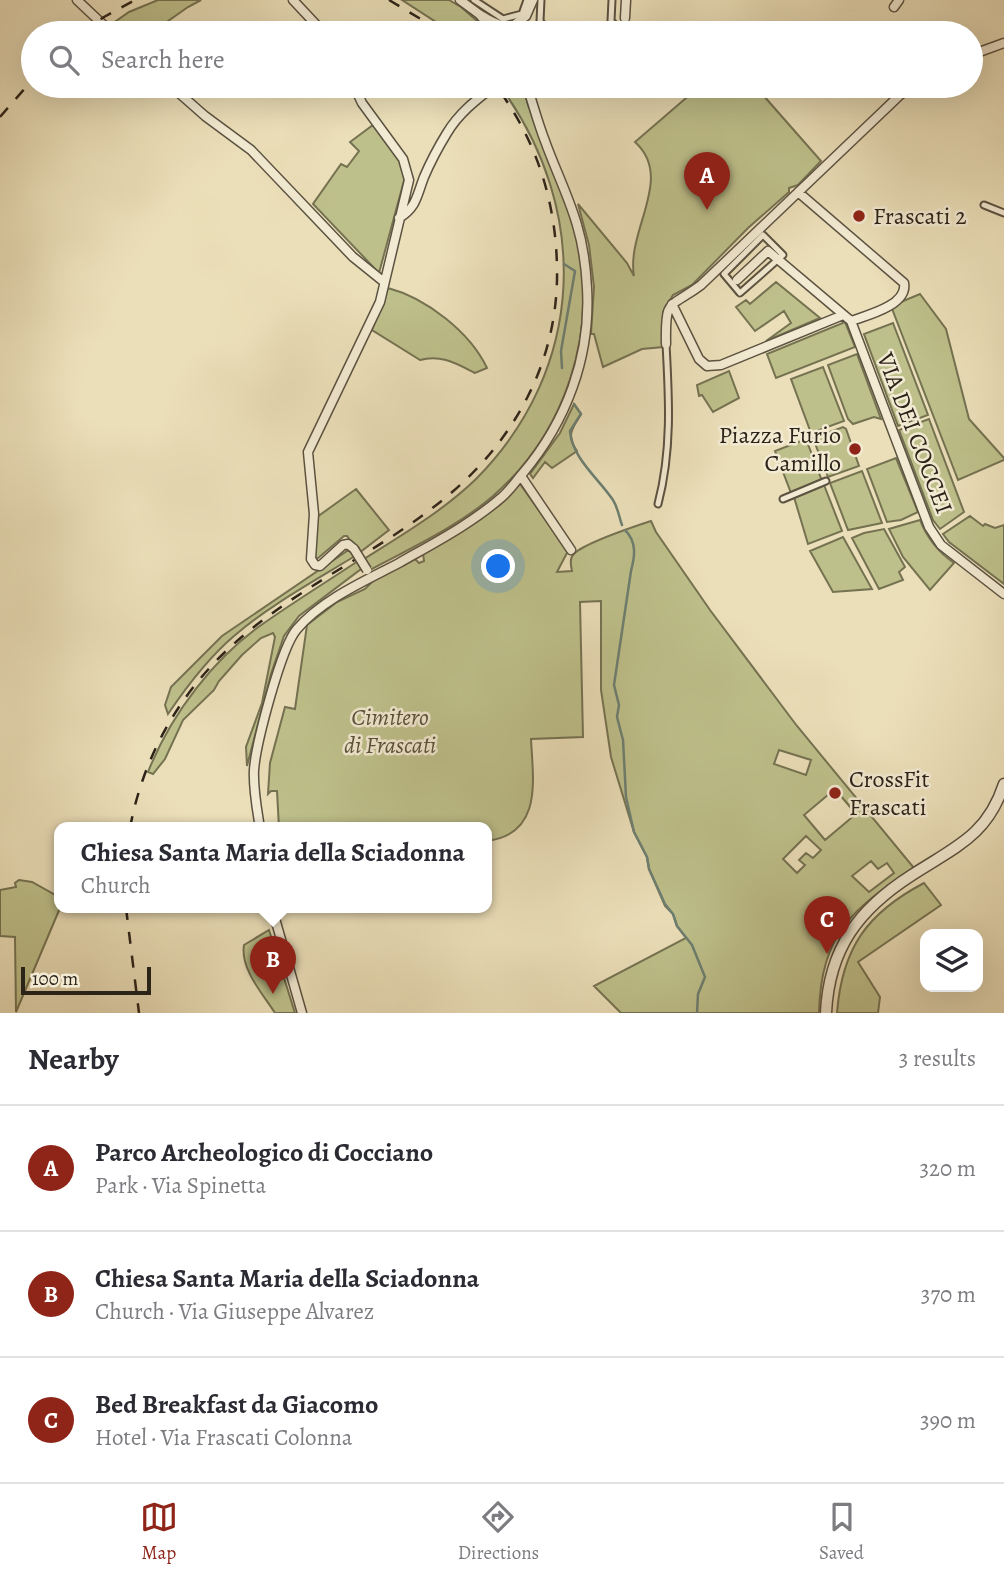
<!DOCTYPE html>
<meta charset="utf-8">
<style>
:root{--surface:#fff;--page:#f7f7f7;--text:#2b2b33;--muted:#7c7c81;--line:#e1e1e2;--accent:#8f2418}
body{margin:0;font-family:Alegreya,serif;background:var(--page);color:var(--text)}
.controls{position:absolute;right:21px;bottom:21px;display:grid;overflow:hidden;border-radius:14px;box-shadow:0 7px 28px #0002}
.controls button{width:63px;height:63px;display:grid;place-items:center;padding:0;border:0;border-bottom:2px solid var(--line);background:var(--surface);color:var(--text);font:35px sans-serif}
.scale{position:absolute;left:21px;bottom:18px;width:130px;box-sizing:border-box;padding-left:7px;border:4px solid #2c2319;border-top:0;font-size:19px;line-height:24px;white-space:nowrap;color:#2c2319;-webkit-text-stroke:5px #f2ead2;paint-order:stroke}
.you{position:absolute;left:499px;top:567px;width:24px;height:24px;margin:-18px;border:5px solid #fff;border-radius:50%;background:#1a73e8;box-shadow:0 0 0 10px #1a73e833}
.badge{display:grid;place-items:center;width:46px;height:46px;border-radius:50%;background:var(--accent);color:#fff;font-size:23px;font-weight:700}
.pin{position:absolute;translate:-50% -58px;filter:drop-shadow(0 2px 4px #0008)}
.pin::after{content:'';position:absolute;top:37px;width:24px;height:21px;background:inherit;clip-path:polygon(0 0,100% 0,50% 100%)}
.popup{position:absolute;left:54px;top:822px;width:438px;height:91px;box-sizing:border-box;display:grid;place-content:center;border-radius:14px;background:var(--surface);filter:drop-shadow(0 2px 5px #0005);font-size:23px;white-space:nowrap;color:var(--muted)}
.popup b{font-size:26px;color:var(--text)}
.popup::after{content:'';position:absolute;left:50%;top:100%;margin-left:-14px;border:14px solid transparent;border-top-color:var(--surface)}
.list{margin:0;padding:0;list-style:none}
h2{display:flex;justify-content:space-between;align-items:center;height:91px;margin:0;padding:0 28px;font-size:30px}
h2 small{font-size:23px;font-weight:400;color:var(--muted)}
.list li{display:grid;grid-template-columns:46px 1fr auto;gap:21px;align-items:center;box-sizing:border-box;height:126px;padding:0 28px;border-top:2px solid var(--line)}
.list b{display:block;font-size:26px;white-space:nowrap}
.list p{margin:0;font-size:23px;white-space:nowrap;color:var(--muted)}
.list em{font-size:23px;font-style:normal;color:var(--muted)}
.icon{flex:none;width:38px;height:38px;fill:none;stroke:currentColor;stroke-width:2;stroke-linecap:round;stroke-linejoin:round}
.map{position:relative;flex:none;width:1004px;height:1013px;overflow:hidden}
.search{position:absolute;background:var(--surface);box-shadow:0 7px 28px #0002;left:21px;right:21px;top:21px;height:77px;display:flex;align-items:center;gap:18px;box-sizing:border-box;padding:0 24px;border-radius:38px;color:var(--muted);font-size:26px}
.sheet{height:469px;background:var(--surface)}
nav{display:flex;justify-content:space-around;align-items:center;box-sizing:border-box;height:98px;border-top:2px solid var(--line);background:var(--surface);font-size:19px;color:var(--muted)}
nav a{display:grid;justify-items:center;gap:4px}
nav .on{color:var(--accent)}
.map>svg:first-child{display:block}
</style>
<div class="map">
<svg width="1004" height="1013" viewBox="0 0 1004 1013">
<rect width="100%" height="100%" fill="#ebdfb9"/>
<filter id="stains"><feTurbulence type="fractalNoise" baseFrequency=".00286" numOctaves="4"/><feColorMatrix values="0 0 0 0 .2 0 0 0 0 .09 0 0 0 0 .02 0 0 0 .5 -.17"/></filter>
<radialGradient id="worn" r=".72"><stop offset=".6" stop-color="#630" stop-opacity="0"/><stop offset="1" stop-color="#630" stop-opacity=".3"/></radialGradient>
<path fill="#bec08b" stroke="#757252" stroke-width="2" fill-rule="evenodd" d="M158,0H201L188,7L151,33H117L109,26L129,12Z
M402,0H449L461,7L491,33H453Z
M500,86H523L528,105C545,149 566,195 577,241C598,334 565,433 493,496C457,527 411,548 370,570L364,559C402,535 443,511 476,479C586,368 591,210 500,86Z
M700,86H773L763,95L821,161L798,185L789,188V192L748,228L692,285L673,295L663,312V347L642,349L603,367L594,334H591L594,287L589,245L578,204L627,263L634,276C626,230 675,178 635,142Z
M373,125L401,163L405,177L379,273L313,204L341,164L347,167L359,151L350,142Z
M776,282L820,318L766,341L791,323L784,311L755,331L736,307L746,300L750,304Z
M388,288C426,298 470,332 487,368L475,373C457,364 441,354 420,360L372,330Z
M920,294L946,329L969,419L1004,458V460L958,480L891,306Z
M845,322L855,347L776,378L767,354Z
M893,323L928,415L898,426L864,334Z
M857,354L881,419L874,417L853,424L848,419L828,365Z
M823,367L844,421L811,433L791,379Z
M729,371L739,398L713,412L702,395L699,396L697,385Z
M574,404L581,414C572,428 566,436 577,451L552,468L545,462L533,478L530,474L560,433Z
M929,419L964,512L940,529L933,520L899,430Z
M843,427L846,429L859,466L828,477L813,438Z
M806,439L822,481L791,493L775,451Z
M896,458L918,512L901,520L887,522L867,469Z
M862,471L882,523L848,530L830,483Z
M520,484L568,551L557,572L572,571C571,566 569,559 573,555C581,544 636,526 651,521L656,532L710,610L797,726L914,868C852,909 821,934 819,1013H621L594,986L686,938L677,926L673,914L665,906L649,869L647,857L634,832L611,757L601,690V601L580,602L583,737L531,739C533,780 543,834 487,841L486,828H279L277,791H271L268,794L270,763L285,707L295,709L307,625L337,602L365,589L374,580L414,558L419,563L424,561L423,553L500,502ZM779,750L811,760L806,775L774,764ZM835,789L856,814L825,840L804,815ZM806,836L821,850L813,858L806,853L799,860L805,865L797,873L783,859ZM871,861L878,869L887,863L894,873L869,892L852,876Z
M824,485L842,531L808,544L794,497Z
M356,489L389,530L359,553L347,536H344L317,559L314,556L317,517Z
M970,516L983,526L985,524L995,528L1004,525V584L949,542L943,534Z
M920,520C927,538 938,552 954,563L930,590L903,557L889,529Z
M884,529L905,567L899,572L903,580L879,589L852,538L864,533Z
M843,537L872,589L833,592L810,551Z
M347,551H351L355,556C314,581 270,605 234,636C208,658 187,686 168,714L165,705L171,687L222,636Z
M358,561L362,567L361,569L299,616L284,636L271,674L247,766L246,747L262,703L275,637L273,633L261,638L242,655L219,681L214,690L183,720L165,759L153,774L148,772C171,714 215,656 267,621C297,600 328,581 358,561Z
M19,880L32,882L59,897L60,908L16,1012L15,937L0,936V890L16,887L15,883Z
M924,883L941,905L858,962L880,997L878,1013H837C842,948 867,913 924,883Z
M269,930L295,1013H275C263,994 240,969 244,945Z"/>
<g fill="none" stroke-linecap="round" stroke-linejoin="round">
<path stroke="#6d7f71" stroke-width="2.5" d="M562,368L561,351L575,271L564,264
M574,404L581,414L570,431C572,458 598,478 613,500C618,508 619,517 622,525
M625,530C637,542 635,556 631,571L614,685L619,705L617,717L623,740L626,797L634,832L647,857L649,869L665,904L673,914L677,926L692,945L705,977L698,994L697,1013"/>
<defs>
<path id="pedestrian" d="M474,0L503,19L522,14L527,0
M541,0L540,21L549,33
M612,0L611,21L618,28L627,33
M984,205L1004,213
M763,235L783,255L740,293L724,274Z
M783,499L826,481
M658,504C672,451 669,398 666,344"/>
<path id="minor" d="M77,0L112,33
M293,0L324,33
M460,0L479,14L495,33
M894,7L899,0
M479,14C487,19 496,25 506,26C520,27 528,22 538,33
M625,18L626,0
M503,33L526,16L533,0
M971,55L1004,43
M171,86L205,116L251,150L353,257L384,282
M354,86L362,103L403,159L409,180L380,302L308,452L314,514L311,559L315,565L320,566L343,545L348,544L354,549
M798,192L904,283C908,305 868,315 851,321
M399,218C417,207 417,195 424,177C430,163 439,146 447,133C459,113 476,100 494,86
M737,280L768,251L851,321L929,527L941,545L1004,594
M672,304L699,359L707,366L721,365L843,315
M666,344C665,297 669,309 701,285L900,95L913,86
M521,476L571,550
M260,828C257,809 253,789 254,770C256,744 281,647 297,629C323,599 365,581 399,563C434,543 471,524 502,497C510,490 516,481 523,473C566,422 591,357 587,288C586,268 583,245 577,225C569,197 555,169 545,141C538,123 533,104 527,86
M272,908L302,1013"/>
<path id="tertiary" d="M826,1013C829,948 859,909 912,875C955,847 987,836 1004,784"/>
</defs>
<use href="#pedestrian" stroke="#5c5241" stroke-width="9"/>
<use href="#minor" stroke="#5c5241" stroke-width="11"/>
<use href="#tertiary" stroke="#5c5241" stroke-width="13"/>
<use href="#pedestrian" stroke="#f2ead2" stroke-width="5"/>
<use href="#minor" stroke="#f2ead2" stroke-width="8"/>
<use href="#tertiary" stroke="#f2ead2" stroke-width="10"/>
<path stroke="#2c2319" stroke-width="2.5" stroke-dasharray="12 12" stroke-linecap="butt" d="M389,0L444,33
M81,33L104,17L135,0
M0,117L33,79
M130,828C144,752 184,685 244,635C344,552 465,521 528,396C548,357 558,312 557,268C556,201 536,139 496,86
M126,908L139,1013"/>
<defs>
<path id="minor-bridge" d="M354,549L367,570"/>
</defs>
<use href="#minor-bridge" stroke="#5c5241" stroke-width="11" stroke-linecap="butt"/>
<use href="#minor-bridge" stroke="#f2ead2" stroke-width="8"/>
</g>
<g fill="#8f2418" stroke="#f2ead2" stroke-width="2.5">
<circle cx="859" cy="216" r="7"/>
<circle cx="855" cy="449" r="7"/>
<circle cx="835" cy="793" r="7"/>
</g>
<g text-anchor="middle" stroke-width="5" stroke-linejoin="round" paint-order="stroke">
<g font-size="24" fill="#2c2319" stroke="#f2ead2" text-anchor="start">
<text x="873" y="224">Frascati 2</text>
<text x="841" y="443" text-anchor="end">Piazza Furio<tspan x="841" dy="28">Camillo</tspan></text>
<text x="849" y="787">CrossFit<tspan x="849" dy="28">Frascati</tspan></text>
</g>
<g font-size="24" fill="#2c2319" stroke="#f2ead2">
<text transform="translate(915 433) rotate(69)" y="8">VIA DEI COCCEI</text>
</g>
<g font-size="24" font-style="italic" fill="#58523b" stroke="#f2ead2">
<text x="390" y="725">Cimitero<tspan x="390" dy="28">di Frascati</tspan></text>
</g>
</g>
<rect width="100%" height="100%" filter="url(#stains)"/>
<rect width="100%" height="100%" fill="url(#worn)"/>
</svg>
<div class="controls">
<button><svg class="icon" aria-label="layers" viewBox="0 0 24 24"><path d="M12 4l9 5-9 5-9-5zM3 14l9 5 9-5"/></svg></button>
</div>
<div class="scale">100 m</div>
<div class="you"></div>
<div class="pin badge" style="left:707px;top:210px">A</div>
<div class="pin badge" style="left:273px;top:994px">B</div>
<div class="popup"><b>Chiesa Santa Maria della Sciadonna</b>Church</div>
<div class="pin badge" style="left:827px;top:954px">C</div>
<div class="search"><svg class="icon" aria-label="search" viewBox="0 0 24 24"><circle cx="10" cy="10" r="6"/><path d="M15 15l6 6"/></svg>Search here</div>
</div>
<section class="sheet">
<h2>Nearby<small>3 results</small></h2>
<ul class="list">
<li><span class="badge">A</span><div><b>Parco Archeologico di Cocciano</b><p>Park · Via Spinetta</p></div><em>320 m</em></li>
<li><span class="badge">B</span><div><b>Chiesa Santa Maria della Sciadonna</b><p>Church · Via Giuseppe Alvarez</p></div><em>370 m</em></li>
<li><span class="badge">C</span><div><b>Bed Breakfast da Giacomo</b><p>Hotel · Via Frascati Colonna</p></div><em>390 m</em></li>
</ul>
</section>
<nav>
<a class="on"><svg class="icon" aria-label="map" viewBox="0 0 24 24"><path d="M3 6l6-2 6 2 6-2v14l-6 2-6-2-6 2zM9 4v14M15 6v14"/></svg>Map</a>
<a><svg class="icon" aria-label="directions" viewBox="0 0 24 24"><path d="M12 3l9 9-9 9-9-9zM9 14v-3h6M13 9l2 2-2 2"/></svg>Directions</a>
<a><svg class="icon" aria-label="saved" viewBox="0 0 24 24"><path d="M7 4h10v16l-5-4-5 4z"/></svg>Saved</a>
</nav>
